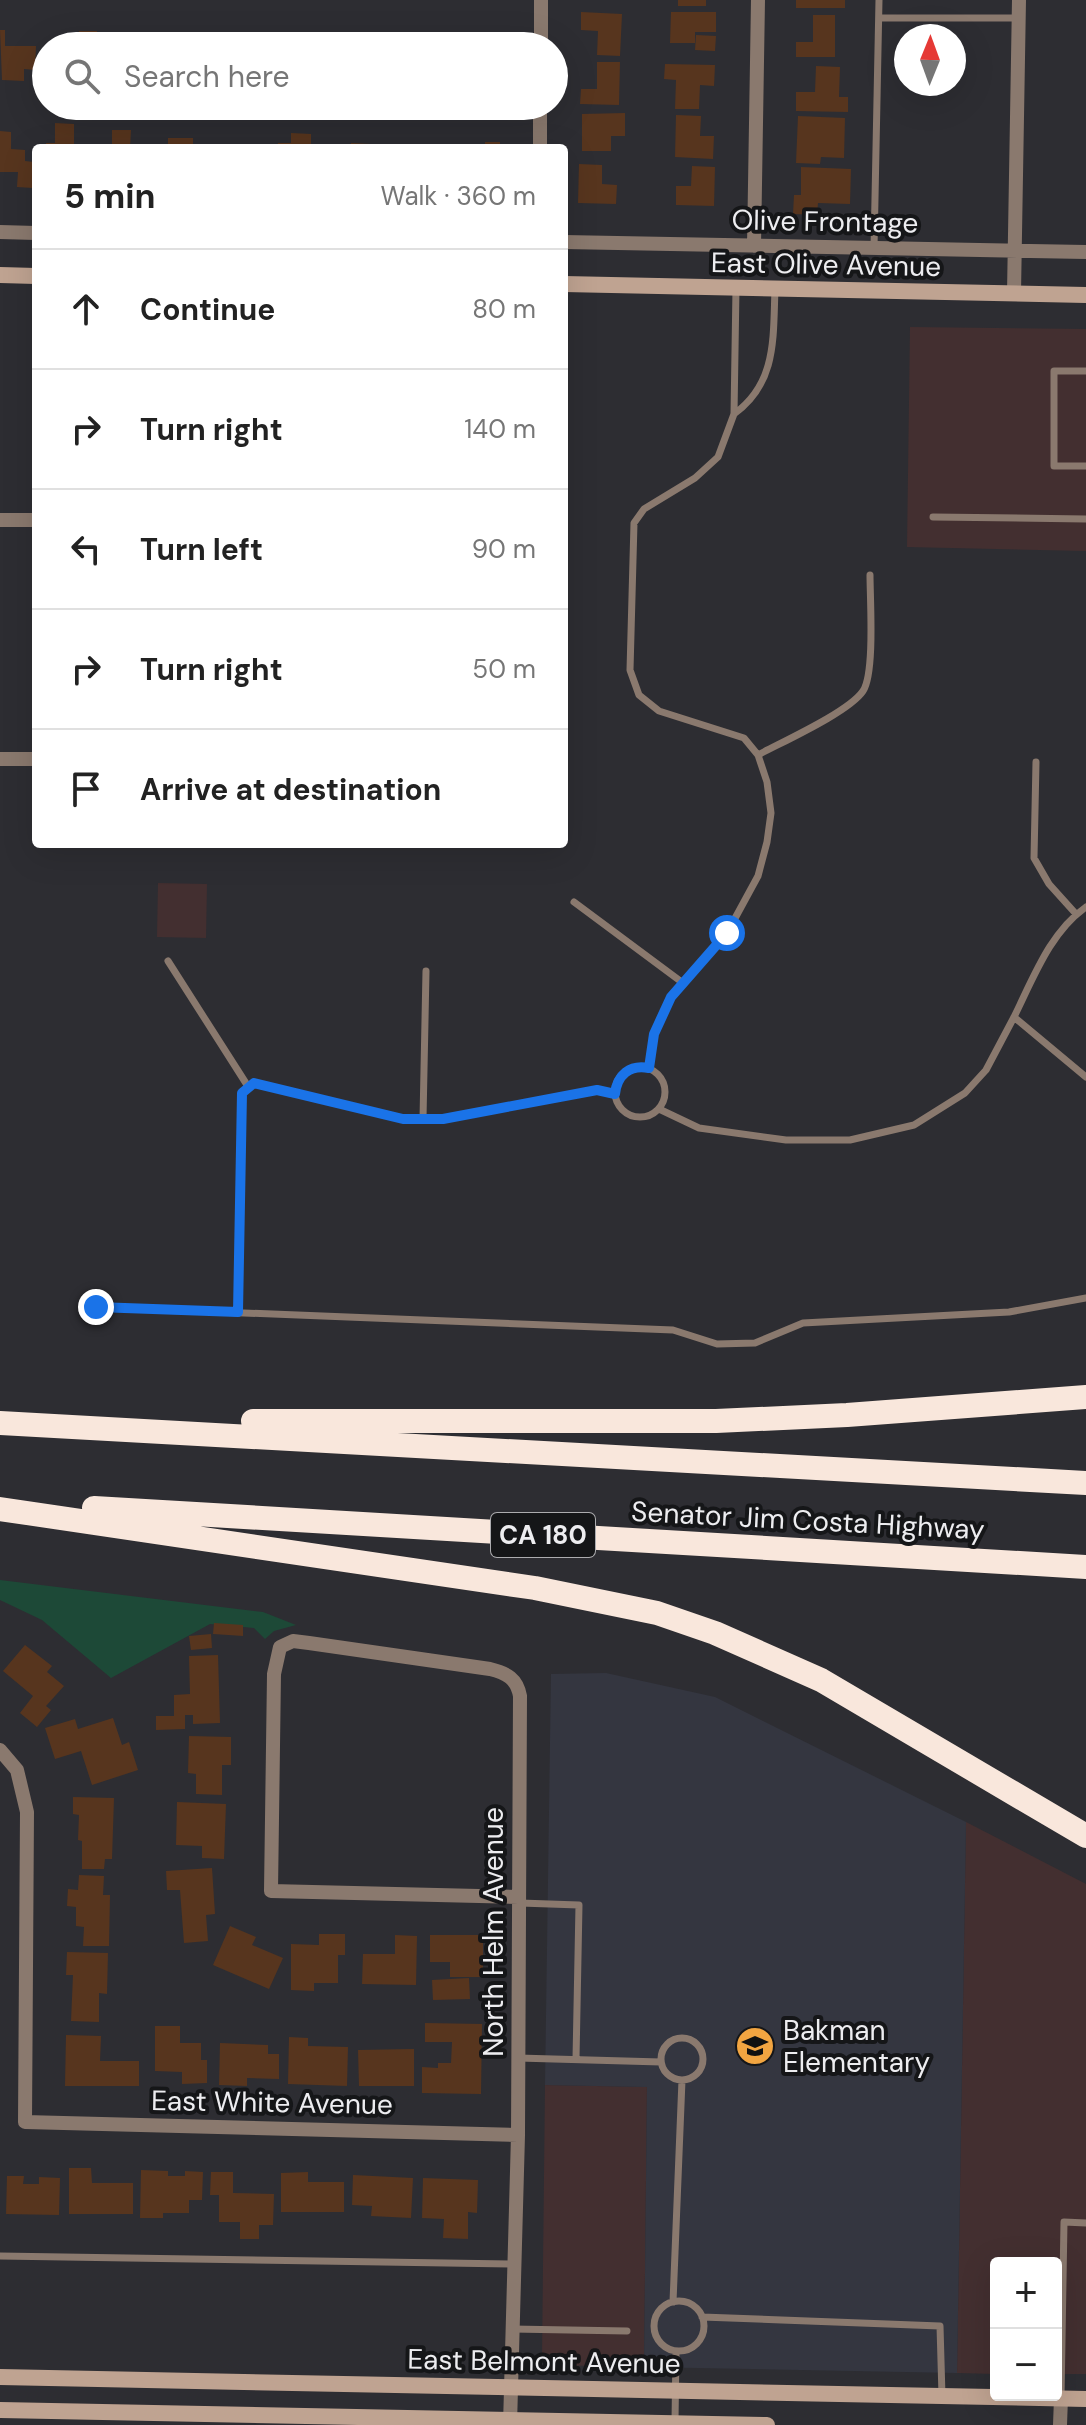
<!DOCTYPE html>
<meta charset="utf-8">
<style>
:root{--surface:#fff;--page:#f2f2f2;--text:#222;--muted:#767676;--line:#e0e0e0}
body{margin:0;font-family:"DM Sans",sans-serif;background:var(--page);color:var(--text)}
.controls{position:absolute;right:24px;bottom:24px;display:grid;overflow:hidden;border-radius:8px;box-shadow:0 8px 32px #0002}
.controls button{width:72px;height:72px;display:grid;place-items:center;padding:0;border:0;border-bottom:2px solid var(--line);background:var(--surface);color:var(--text);font:40px sans-serif}
.compass{position:absolute;left:894px;top:24px;width:72px;height:72px;border-radius:50%;background:var(--surface);box-shadow:0 8px 32px #0002;rotate:1deg}
.stop{position:absolute;width:24px;height:24px;margin:-18px;border:6px solid #1a73e8;border-radius:50%;background:#fff}
.stop.end{background:#1a73e8;border-color:#fff;box-shadow:0 2px 8px #0008}
.list{margin:0;padding:0;list-style:none}
h2{display:flex;justify-content:space-between;align-items:center;height:104px;margin:0;padding:0 32px;font-size:34px}
h2 small{font-size:26px;font-weight:400;color:var(--muted)}
.list li{display:grid;grid-template-columns:52px 1fr auto;gap:24px;align-items:center;box-sizing:border-box;height:120px;padding:0 32px;border-top:2px solid var(--line)}
.list b{display:block;font-size:30px;white-space:nowrap}
.list em{font-size:26px;font-style:normal;color:var(--muted)}
.icon{flex:none;width:44px;height:44px;fill:none;stroke:currentColor;stroke-width:2;stroke-linecap:round;stroke-linejoin:round}
.map{position:relative;flex:none;width:1086px;height:2425px;overflow:hidden}
.search{position:absolute;background:var(--surface);box-shadow:0 8px 32px #0002;left:32px;top:32px;width:536px;height:88px;display:flex;align-items:center;gap:20px;box-sizing:border-box;padding:0 28px;border-radius:44px;color:var(--muted);font-size:30px}
.panel{position:absolute;background:var(--surface);box-shadow:0 8px 32px #0002;left:32px;top:144px;width:536px;height:704px;border-radius:8px}
.map>svg:first-child{display:block}
</style>
<div class="map">
<svg width="1086" height="2425" viewBox="0 0 1086 2425">
<rect width="100%" height="100%" fill="#2d2d32"/>
<path fill="#432f30" d="M910,327L1086,329V551L907,547Z
M158,883L207,884L206,938L157,937Z
M966,1822L1086,1884V2374H1056V2263H996V2374L957,2373Z
M545,2085L647,2087L644,2367L552,2365L546,2363L542,2357Z"/>
<path fill="#343640" d="M606,1673L715,1697L966,1822L957,2373L644,2367L647,2087L545,2085L551,1674Z"/>
<path fill="#1d4937" d="M0,1580L263,1612L296,1625L274,1631L265,1639L254,1628L210,1624L111,1678L42,1620L0,1600Z"/>
<path fill="#57351e" d="M678,0H706V6H678Z
M796,0H845V8H796Z
M581,12L622,14L620,56L597,55L598,31L581,30Z
M671,12H716V32H695V43H670Z
M813,15H835V57H796V42H813Z
M0,30H5V46H36L35,70L24,69V81L2,80Z
M79,31H97L96,46H78Z
M110,32H126V46H110Z
M197,33H214V46H197Z
M226,34H242V46H226Z
M315,35L331,36V46H315Z
M696,35L716,36L715,51L695,50Z
M343,36L362,37V46H343Z
M433,38H449V46H433Z
M462,38L478,39V46H462Z
M597,62H620L619,105L580,104L581,89H597Z
M665,64L715,65L714,86L700,85L699,109H675L676,80L664,79Z
M816,66L840,67L839,97H848V112L796,111V92H815Z
M625,113V136H611V151H582V114Z
M676,115L701,116L700,136H714L713,159L675,157Z
M798,116L845,118L844,158L821,157L820,164L796,163Z
M55,123L74,124V148H46V143H55Z
M112,130H131L130,148H112Z
M0,131L11,132V149L25,150V161L34,162L33,188L17,187L18,172H0Z
M291,133L311,134V148H278V143H291Z
M168,138H193V148H168Z
M485,142H500V148H485Z
M351,143L370,144V148H351Z
M232,144H252V148H232Z
M579,164L602,165V184L617,185L616,204L578,203Z
M692,166L715,167L714,206L676,205V186H691Z
M801,167L851,169L850,204L818,203L817,215L793,214L794,195H801Z
M214,1623L243,1625V1636L213,1634Z
M211,1634L212,1648L191,1650L189,1636Z
M25,1645L52,1666L47,1672L64,1686L46,1706L51,1710L37,1727L20,1713L33,1696L3,1671Z
M218,1655L220,1723L193,1724V1715H185V1729L156,1730V1716H174V1695L190,1694L189,1656Z
M113,1718L122,1745L129,1742L138,1770L92,1785L81,1751L55,1759L45,1728L75,1719L78,1729Z
M189,1736L231,1737V1765H222V1795L196,1794V1774L188,1773Z
M73,1797L114,1798L112,1859H105L104,1869H82V1841L78,1840L79,1815L73,1814Z
M177,1802L226,1804L224,1859L202,1858V1846L176,1845Z
M212,1868L215,1914L206,1915L208,1941L184,1943L180,1890H167L166,1871Z
M79,1875L104,1876L103,1895H110L109,1946H83L84,1927L76,1926V1907L67,1906L68,1889L78,1890Z
M230,1926L256,1937L252,1945L283,1958L269,1989L213,1965Z
M319,1934H345V1955H338V1983H314V1991L291,1990V1944L319,1945Z
M395,1935L417,1936L416,1985L362,1984L363,1954H395Z
M430,1935H483V1977H450V1962H430Z
M67,1952L108,1953L107,1994L99,1993V2022L71,2021L73,1975H66Z
M469,1978L470,1999L433,2000L432,1980Z
M425,2023L482,2024L481,2094L422,2093V2067L438,2068V2063H451L452,2042H425Z
M155,2026H180V2043H201V2060H207V2083L182,2084V2072L155,2071Z
M66,2035L101,2036L100,2061H139V2086H65Z
M289,2037L308,2038V2046L348,2047L347,2086L288,2084Z
M220,2043L268,2045V2054H279V2079L247,2078V2086L219,2085Z
M414,2049V2086H359L358,2050Z
M69,2168H91L92,2183H133V2214H69Z
M141,2170L168,2171V2176H185V2171L203,2172L202,2200H189V2213H163V2218H140Z
M211,2172H233V2193L274,2194L273,2225H259V2239H240V2222H219V2195H210Z
M308,2172V2182H344V2212H281V2173Z
M353,2175L413,2178L411,2218L371,2216L372,2206L352,2205Z
M7,2176H24L23,2184H39V2177L60,2178L59,2215L6,2214Z
M423,2178L478,2180L477,2213L468,2212V2239L443,2238L444,2219L422,2218Z"/>
<g fill="none" stroke-linecap="round" stroke-linejoin="round">
<path stroke="#8a796e" stroke-width="7" d="M879,18H1019
M874,248L879,0
M1086,371H1054V466H1086
M734,414C777,383 773,338 775,289
M933,517L1086,519
M758,755C782,742 849,712 863,691C875,673 870,599 870,575
M1036,762L1034,858L1049,884L1076,914
M574,902L683,983
M1086,907C1050,932 1033,979 1014,1017L1086,1077
M168,961L249,1088
M615 1092a25 25 0 1 1 50 0a25 25 0 1 1-50 0Z
M649,1068L654,1034L671,997L727,933L758,876L767,842L771,813L767,782L758,755L744,738L659,711L639,695L630,670L634,523L644,509L695,478L718,457L734,414L736,288
M659,1109L699,1128L786,1140H850L914,1125L965,1093L986,1070L1014,1017
M423,1119L426,971
M96,1307L673,1330L717,1344L755,1343L803,1323L1009,1312L1086,1298
M238,1312L242,1093L254,1083L403,1119H443L597,1090L615,1094
M520,1903L579,1905L576,2059
M661 2059a21 21 0 1 1 42 0a21 21 0 1 1-42 0Z
M518,2058L661,2062
M0,2256L514,2264
M654 2326a25 25 0 1 1 50 0a25 25 0 1 1-50 0Z
M673,2302L682,2080
M702,2317L940,2326L942,2396
M512,2329L627,2331
M1061,2398L1064,2222L1086,2223
M675,2421L676,2352"/>
<path stroke="#8a796e" stroke-width="14" d="M541,46V0
M540,148V106
M0,232L36,233
M564,242L1086,252
M754,246L758,0
M1014,293L1019,0
M0,520H36
M0,759H36
M0,1750L17,1770L27,1812L25,2122L518,2135
M510,2425L518,2135L520,1696C517,1679 507,1673 490,1669L309,1643L293,1641L280,1647L274,1674L271,1891L519,1897
M1060,2425L1061,2398"/>
<path stroke="#bfa391" stroke-width="16" d="M0,275L36,276
M564,284L1086,295
M0,2377L1086,2399
M0,2410L767,2425"/>
<path stroke="#f9e7dc" stroke-width="24" d="M253,1421H716L847,1415L1086,1397
M0,1423L1086,1483
M94,1508L1086,1567
M0,1509L535,1588L657,1613L715,1633L821,1680L1086,1836"/>
</g>
<g fill="none" stroke-linecap="round" stroke-linejoin="round">
<path stroke="#1a73e8" stroke-width="10" d="M96,1307L238,1312L242,1093L254,1083L403,1119H443L597,1090L615,1094C617,1075 630,1064 649,1068L654,1034L671,997L727,933"/>
</g>
<defs>
<symbol id="school-disc" viewBox="-11 -11 22 22"><circle r="9.5" fill="#f2a541" stroke="#151618"/><path d="M0-5L7-2L0 1L-7-2ZM-4 1L0 2.5L4 1V4Q0 6-4 4Z" fill="#111"/></symbol>
</defs>
<g fill-rule="evenodd">
<use href="#school-disc" x="733" y="2024" width="44" height="44"/>
</g>
<g text-anchor="middle" stroke-width="8" stroke-linejoin="round" paint-order="stroke">
<rect fill="#151618" stroke="#acacaf" stroke-width="2" x="491" y="1513" width="104" height="44" rx="6"/>
<g font-size="26" font-weight="bold" fill="#ededf0">
<text x="543" y="1544">CA 180</text>
</g>
<g font-size="28" fill="#ededf0" stroke="#151618">
<text transform="translate(825 221) rotate(1)" y="10">Olive Frontage</text>
<text transform="translate(826 264) rotate(1)" y="10">East Olive Avenue</text>
<text transform="translate(808 1520) rotate(3)" y="10">Senator Jim Costa Highway</text>
<text transform="translate(493 1932) rotate(-90)" y="10">North Helm Avenue</text>
<text transform="translate(272 2102) rotate(1)" y="10">East White Avenue</text>
<text transform="translate(544 2361) rotate(1)" y="10">East Belmont Avenue</text>
</g>
<g font-size="28" fill="#ededf0" stroke="#151618" text-anchor="start">
<text x="783" y="2040">Bakman<tspan x="783" dy="32">Elementary</tspan></text>
</g>
</g>
</svg>
<div class="controls">
<button>+</button>
<button>−</button>
</div>
<svg class="compass" viewBox="-18 -18 36 36"><path d="M0-13l5 13h-10z" fill="#e53935"/><path d="M0 13l5-13h-10z" fill="#767676"/></svg>
<div class="stop" style="left:727px;top:933px"></div>
<div class="stop end" style="left:96px;top:1307px"></div>
<div class="search"><svg class="icon" aria-label="search" viewBox="0 0 24 24"><circle cx="10" cy="10" r="6"/><path d="M15 15l6 6"/></svg>Search here</div>
<section class="panel">
<h2>5 min<small>Walk · 360 m</small></h2>
<ul class="list">
<li><svg class="icon" aria-label="ahead" viewBox="0 0 24 24"><path d="M12 20V5M6 11l6-6 6 6"/></svg><div><b>Continue</b></div><em>80 m</em></li>
<li><svg class="icon" aria-label="right" viewBox="0 0 24 24"><path d="M7 20v-9h11M14 6l5 5-5 5"/></svg><div><b>Turn right</b></div><em>140 m</em></li>
<li><svg class="icon" aria-label="left" viewBox="0 0 24 24"><path d="M17 20v-9H6M10 6l-5 5 5 5"/></svg><div><b>Turn left</b></div><em>90 m</em></li>
<li><svg class="icon" aria-label="right" viewBox="0 0 24 24"><path d="M7 20v-9h11M14 6l5 5-5 5"/></svg><div><b>Turn right</b></div><em>50 m</em></li>
<li><svg class="icon" aria-label="arrive" viewBox="0 0 24 24"><path d="M6 21V4h12l-3 4 3 4H6"/></svg><div><b>Arrive at destination</b></div></li>
</ul>
</section>
</div>
